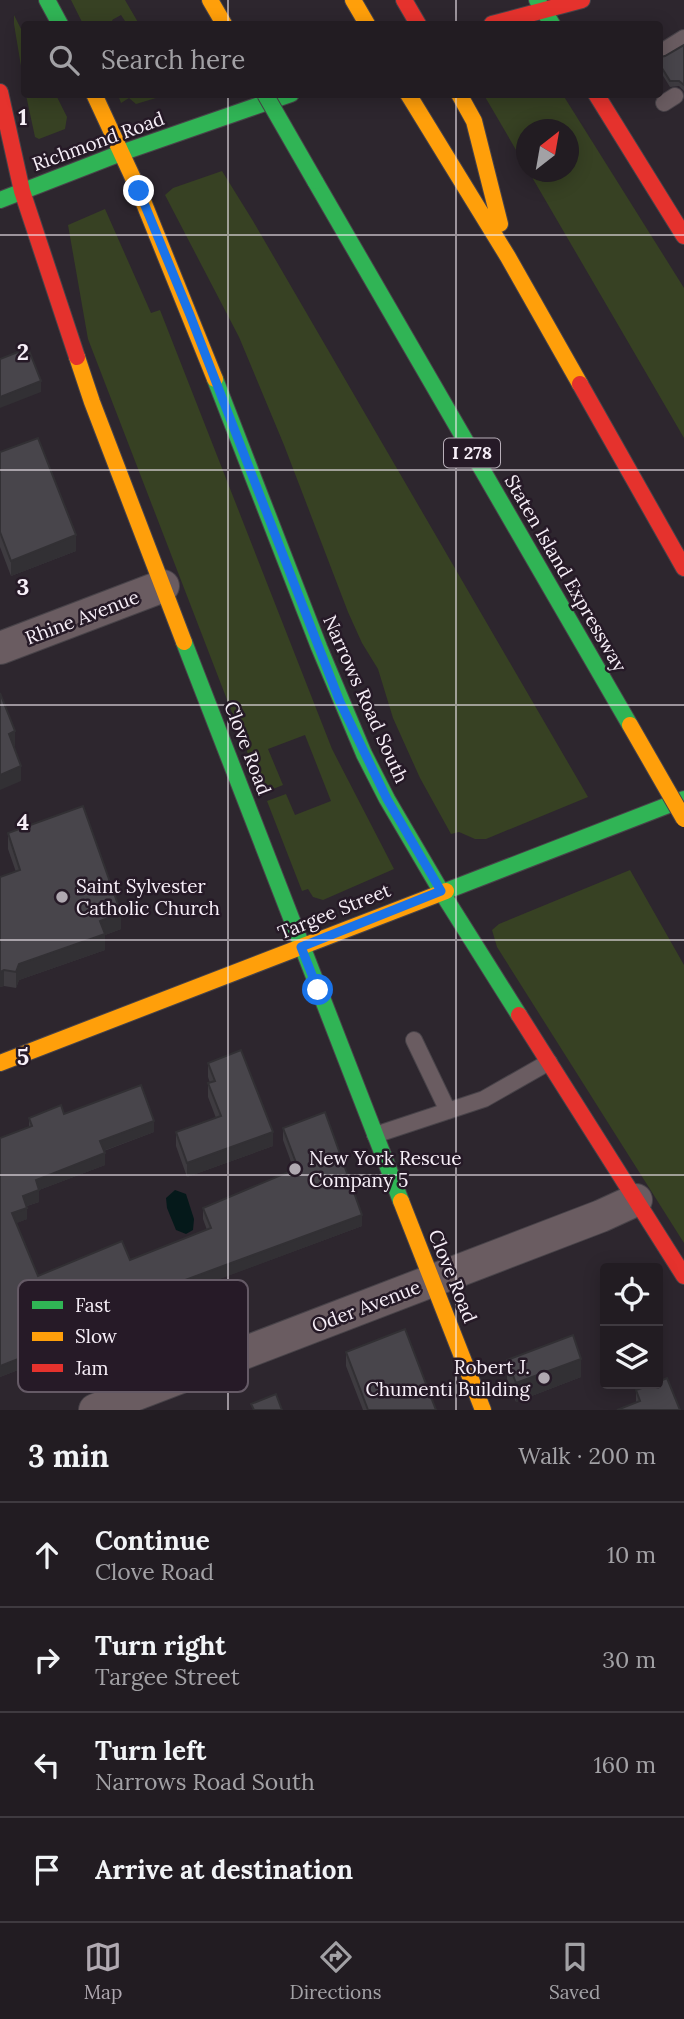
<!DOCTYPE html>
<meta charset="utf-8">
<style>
:root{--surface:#221c22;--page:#2a252a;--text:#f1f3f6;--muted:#a2a1a5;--line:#3f3a40;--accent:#b0a9b1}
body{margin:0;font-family:Lora,serif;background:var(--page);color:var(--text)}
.controls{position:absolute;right:21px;bottom:21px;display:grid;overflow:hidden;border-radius:7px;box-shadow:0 4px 18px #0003}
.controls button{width:63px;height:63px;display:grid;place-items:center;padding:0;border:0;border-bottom:2px solid var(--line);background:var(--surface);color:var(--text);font:35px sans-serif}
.compass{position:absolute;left:516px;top:119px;width:63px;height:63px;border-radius:50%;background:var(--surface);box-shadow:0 4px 18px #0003;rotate:31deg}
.stop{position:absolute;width:21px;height:21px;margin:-16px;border:5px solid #1a73e8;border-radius:50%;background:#fff}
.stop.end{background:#1a73e8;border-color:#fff;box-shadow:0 2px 7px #0008}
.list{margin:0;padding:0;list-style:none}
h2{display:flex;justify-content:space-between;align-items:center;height:91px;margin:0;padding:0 28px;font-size:30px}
h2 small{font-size:23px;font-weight:400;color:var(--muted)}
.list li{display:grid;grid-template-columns:46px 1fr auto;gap:21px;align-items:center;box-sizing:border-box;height:105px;padding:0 28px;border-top:2px solid var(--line)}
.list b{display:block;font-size:26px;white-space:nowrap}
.list p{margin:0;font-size:23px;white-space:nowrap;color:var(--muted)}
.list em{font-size:23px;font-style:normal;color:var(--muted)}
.icon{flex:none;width:38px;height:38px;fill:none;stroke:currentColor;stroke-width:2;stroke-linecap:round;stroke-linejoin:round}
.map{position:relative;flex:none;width:684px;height:1410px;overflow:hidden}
.search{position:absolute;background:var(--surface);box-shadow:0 4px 18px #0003;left:21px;right:21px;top:21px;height:77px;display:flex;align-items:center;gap:18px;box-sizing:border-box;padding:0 24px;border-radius:7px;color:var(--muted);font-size:26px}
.sheet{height:511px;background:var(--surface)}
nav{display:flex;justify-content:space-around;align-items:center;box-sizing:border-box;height:98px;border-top:2px solid var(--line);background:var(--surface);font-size:19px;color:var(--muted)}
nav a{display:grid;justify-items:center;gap:4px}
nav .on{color:var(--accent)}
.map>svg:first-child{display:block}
</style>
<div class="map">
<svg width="684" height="1410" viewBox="0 0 684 1410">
<rect width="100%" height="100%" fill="#2d262e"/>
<path fill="#374123" d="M71,0H125L139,24H127L121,15L112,20L114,24H83Z
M14,15L24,35V84L14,24Z
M26,95H56L67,117L65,129L39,139L35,137Z
M118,95H166L136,104L129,98L121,103Z
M484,95H563L684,288V438L529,172H568V130H526V167Z
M222,171L253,221L588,797L486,839H475L459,832L451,834L420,778L393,718L378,669L362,643L348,612L284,445L239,337L165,195L173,188Z
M105,209L151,313L160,310L332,749L394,869L323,900L313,897L308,889L302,891L267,801L286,794L295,815L331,801L305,735L268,749L283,785L263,793L88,339L68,225Z
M630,870L684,965V1243L497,947L492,930L499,924Z"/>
<path fill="#05191a" d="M175,1190L186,1194L194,1219L193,1230L186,1234L176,1230L167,1208L166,1198Z"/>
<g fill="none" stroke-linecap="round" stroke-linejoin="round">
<defs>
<path id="lane" d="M660,53L684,38
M664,103L675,96
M414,1040L448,1111
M375,1135L484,1099L549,1062"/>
<path id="street" d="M0,648L163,586
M95,1410L601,1216L636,1200"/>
<path id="fast" d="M47,0L60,24
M537,0L552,24
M315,181L630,725
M0,200L121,153L291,94
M215,379L319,647L364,754L387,799L441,891L519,1015
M184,642L401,1201
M446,891L684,799"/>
<path id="slow" d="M210,0L224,24
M353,0L367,24
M94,94L139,191L215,379
M408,94L508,257L580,384
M459,94L474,121L500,224
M77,357L92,402L184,642
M0,1063L446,891
M401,1201L483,1410"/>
<path id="jam" d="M404,0L418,24
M492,24L582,0
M0,92L22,191L77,357
M596,94L684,236
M580,384L684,568
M519,1015L684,1276"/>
</defs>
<use href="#lane" stroke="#484349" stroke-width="18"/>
<use href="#street" stroke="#484349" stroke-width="34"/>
<use href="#fast" stroke="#484349" stroke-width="18"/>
<use href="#slow" stroke="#484349" stroke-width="18"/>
<use href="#jam" stroke="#484349" stroke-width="18"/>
<use href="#lane" stroke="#6a5c61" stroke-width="16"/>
<use href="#street" stroke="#6a5c61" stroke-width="32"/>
<use href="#fast" stroke="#30b455" stroke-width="16"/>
<use href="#slow" stroke="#ff9f0a" stroke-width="16"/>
<use href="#jam" stroke="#e5322d" stroke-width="16"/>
<defs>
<path id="fast-bridge" d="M265,94L315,181"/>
<path id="slow-bridge" d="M630,725L684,819"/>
</defs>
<use href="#fast-bridge" stroke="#484349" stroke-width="18" stroke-linecap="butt"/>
<use href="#slow-bridge" stroke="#484349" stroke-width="18" stroke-linecap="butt"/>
<use href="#fast-bridge" stroke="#30b455" stroke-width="16"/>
<use href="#slow-bridge" stroke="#ff9f0a" stroke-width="16"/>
</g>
<path fill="#3e3b40" d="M684,45V91L679,86L670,87L660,71V57L665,56Z
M0,452L76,551L11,576L0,547Z
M8,833L121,929L105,935V950L19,980L16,988L4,986L0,987V877L16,872L8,849Z
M208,1063L273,1146L187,1177L176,1146V1132L216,1118L208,1097V1083H210L208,1077Z
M64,1114L154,1132L104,1151L105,1165L39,1190V1202L27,1206V1219L16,1223L38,1276L130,1260L207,1230L203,1219V1208L294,1170L283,1140V1128L362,1226L189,1290L198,1322L171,1332L164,1313L0,1377V1138L29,1127V1118Z
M346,1352L436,1410H363L346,1366Z
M507,1360L581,1377L516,1402L507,1379Z
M636,1390L680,1410L636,1403Z"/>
<path fill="#323034" d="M41,381V392L0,408V397Z
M76,535V551L11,576V561Z
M15,731V746L9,749V734Z
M21,766V781L0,790V775Z
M121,913V929L105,935V950L19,980L16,988V972L19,964L100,921Z
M4,970V986L0,987V972Z
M154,1121V1132L100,1152V1141Z
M273,1132V1146L187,1177V1163Z
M105,1153V1165L39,1190V1202L23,1207V1196L36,1180Z
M27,1208V1219L12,1225V1213Z
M362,1215V1226L185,1292V1280Z
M164,1302V1313L0,1377V1366Z
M198,1311V1322L171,1332V1321Z
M581,1359V1377L516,1402V1383Z"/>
<path fill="#48454b" stroke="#323034" stroke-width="2" d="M684,45V85L679,81H670L660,65V57L665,56Z
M28,348L41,381L0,397V359Z
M38,438L76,535L11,561L0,532V452Z
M0,693L15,731L9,734L21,766L0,775Z
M83,806L121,913L100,921L105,934L19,964L16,972L4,970L0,972V877L20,870L8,833Z
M241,1050L273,1132L187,1163L176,1132L221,1116L208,1083L215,1081L208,1063Z
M141,1085L154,1121L100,1141L105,1153L36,1180L39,1190L23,1196L27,1208L12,1213L38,1276L122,1241L130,1260L211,1228L203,1208L298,1168L283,1128L325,1112L362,1215L185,1280L198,1311L171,1321L164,1302L0,1366V1138L32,1126L29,1118L61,1105L64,1114Z
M405,1329L436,1410H368L346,1352Z
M573,1335L581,1359L516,1383L507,1360Z
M667,1378L680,1410H617L640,1401L636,1390L653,1384H658V1382Z
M276,1394L282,1410H254L251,1404Z"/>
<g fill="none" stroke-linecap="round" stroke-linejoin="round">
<path stroke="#1a73e8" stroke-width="9" d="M139,191L190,315L340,702L387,799L441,891L301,947L318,990"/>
</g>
<path fill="none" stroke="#f7eff8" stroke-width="2" stroke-opacity="0.55" d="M228,0V24M456,0V24M228,94V1410M456,94V1410M0,235H684M0,470H684M0,705H684M0,940H684M0,1175H684"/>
<g fill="#b0a9b1" stroke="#261a27" stroke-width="2.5">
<circle cx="62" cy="897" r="7"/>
<circle cx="295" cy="1169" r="7"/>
<circle cx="544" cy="1378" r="7"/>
</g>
<g text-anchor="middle" stroke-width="5" stroke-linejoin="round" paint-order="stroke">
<rect fill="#261a27" stroke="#b8afb9" stroke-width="2" x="444" y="438.5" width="56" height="29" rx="5"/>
<g font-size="18" font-weight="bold" fill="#f7eff8">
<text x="472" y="459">I 278</text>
</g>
<g font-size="19" fill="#f7eff8" stroke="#261a27">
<text transform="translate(98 141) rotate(-20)" y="7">Richmond Road</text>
<text transform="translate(566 573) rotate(60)" y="7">Staten Island Expressway</text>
<text transform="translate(82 617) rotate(-21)" y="7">Rhine Avenue</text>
<text transform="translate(366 699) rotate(66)" y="7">Narrows Road South</text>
<text transform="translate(248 748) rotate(69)" y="7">Clove Road</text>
<text transform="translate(334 911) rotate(-22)" y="7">Targee Street</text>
<text transform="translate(453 1276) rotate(68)" y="7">Clove Road</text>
<text transform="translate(366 1306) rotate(-21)" y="7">Oder Avenue</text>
</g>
<g font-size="19" fill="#f7eff8" stroke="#261a27" text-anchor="start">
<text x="76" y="893">Saint Sylvester<tspan x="76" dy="22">Catholic Church</tspan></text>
<text x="309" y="1165">New York Rescue<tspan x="309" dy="22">Company 5</tspan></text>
<text x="530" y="1374" text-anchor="end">Robert J.<tspan x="530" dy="22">Chumenti Building</tspan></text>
</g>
</g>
<rect x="18" y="1280" width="230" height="112" rx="10" fill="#261a27" stroke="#655a66" stroke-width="2"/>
<rect x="32" y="1301" width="31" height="8" fill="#30b455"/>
<rect x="32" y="1332" width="31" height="9" fill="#ff9f0a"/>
<rect x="32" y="1364" width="31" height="8" fill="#e5322d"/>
<g font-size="19" fill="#f7eff8">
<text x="75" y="1312">Fast</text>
<text x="75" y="1343">Slow</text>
<text x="75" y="1375">Jam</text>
</g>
<g font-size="23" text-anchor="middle" font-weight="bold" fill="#f7eff8" stroke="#261a27" stroke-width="5" stroke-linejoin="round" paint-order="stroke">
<text x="23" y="125">1</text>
<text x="23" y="360">2</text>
<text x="23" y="595">3</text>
<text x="23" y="830">4</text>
<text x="23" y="1065">5</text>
</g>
</svg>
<div class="controls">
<button><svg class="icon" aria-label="locate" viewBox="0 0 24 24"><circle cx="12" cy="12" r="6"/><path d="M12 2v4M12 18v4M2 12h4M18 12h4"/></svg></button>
<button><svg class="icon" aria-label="layers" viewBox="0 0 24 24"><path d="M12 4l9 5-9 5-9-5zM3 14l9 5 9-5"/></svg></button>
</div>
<svg class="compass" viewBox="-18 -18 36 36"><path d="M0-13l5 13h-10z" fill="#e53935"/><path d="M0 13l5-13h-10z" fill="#a2a1a5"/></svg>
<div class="stop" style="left:318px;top:990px"></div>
<div class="stop end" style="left:139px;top:191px"></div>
<div class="search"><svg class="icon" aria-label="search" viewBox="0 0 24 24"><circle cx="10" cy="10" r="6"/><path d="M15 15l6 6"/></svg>Search here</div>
</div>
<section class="sheet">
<h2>3 min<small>Walk · 200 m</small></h2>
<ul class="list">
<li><svg class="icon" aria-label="ahead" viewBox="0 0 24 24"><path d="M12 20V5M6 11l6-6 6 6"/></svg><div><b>Continue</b><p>Clove Road</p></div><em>10 m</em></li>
<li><svg class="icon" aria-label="right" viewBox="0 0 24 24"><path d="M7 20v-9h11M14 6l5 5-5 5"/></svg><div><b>Turn right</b><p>Targee Street</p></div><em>30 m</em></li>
<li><svg class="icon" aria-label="left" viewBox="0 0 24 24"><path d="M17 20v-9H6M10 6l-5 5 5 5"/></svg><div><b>Turn left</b><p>Narrows Road South</p></div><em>160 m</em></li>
<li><svg class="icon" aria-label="arrive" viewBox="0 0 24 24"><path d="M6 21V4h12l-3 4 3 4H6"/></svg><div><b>Arrive at destination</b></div></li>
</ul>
</section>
<nav>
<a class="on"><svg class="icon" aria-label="map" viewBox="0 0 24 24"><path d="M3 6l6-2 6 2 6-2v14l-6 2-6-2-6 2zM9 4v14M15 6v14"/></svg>Map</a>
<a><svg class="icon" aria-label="directions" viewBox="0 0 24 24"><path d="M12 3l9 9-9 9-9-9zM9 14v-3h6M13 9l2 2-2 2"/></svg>Directions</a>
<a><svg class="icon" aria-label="saved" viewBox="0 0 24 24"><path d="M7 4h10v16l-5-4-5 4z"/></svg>Saved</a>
</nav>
